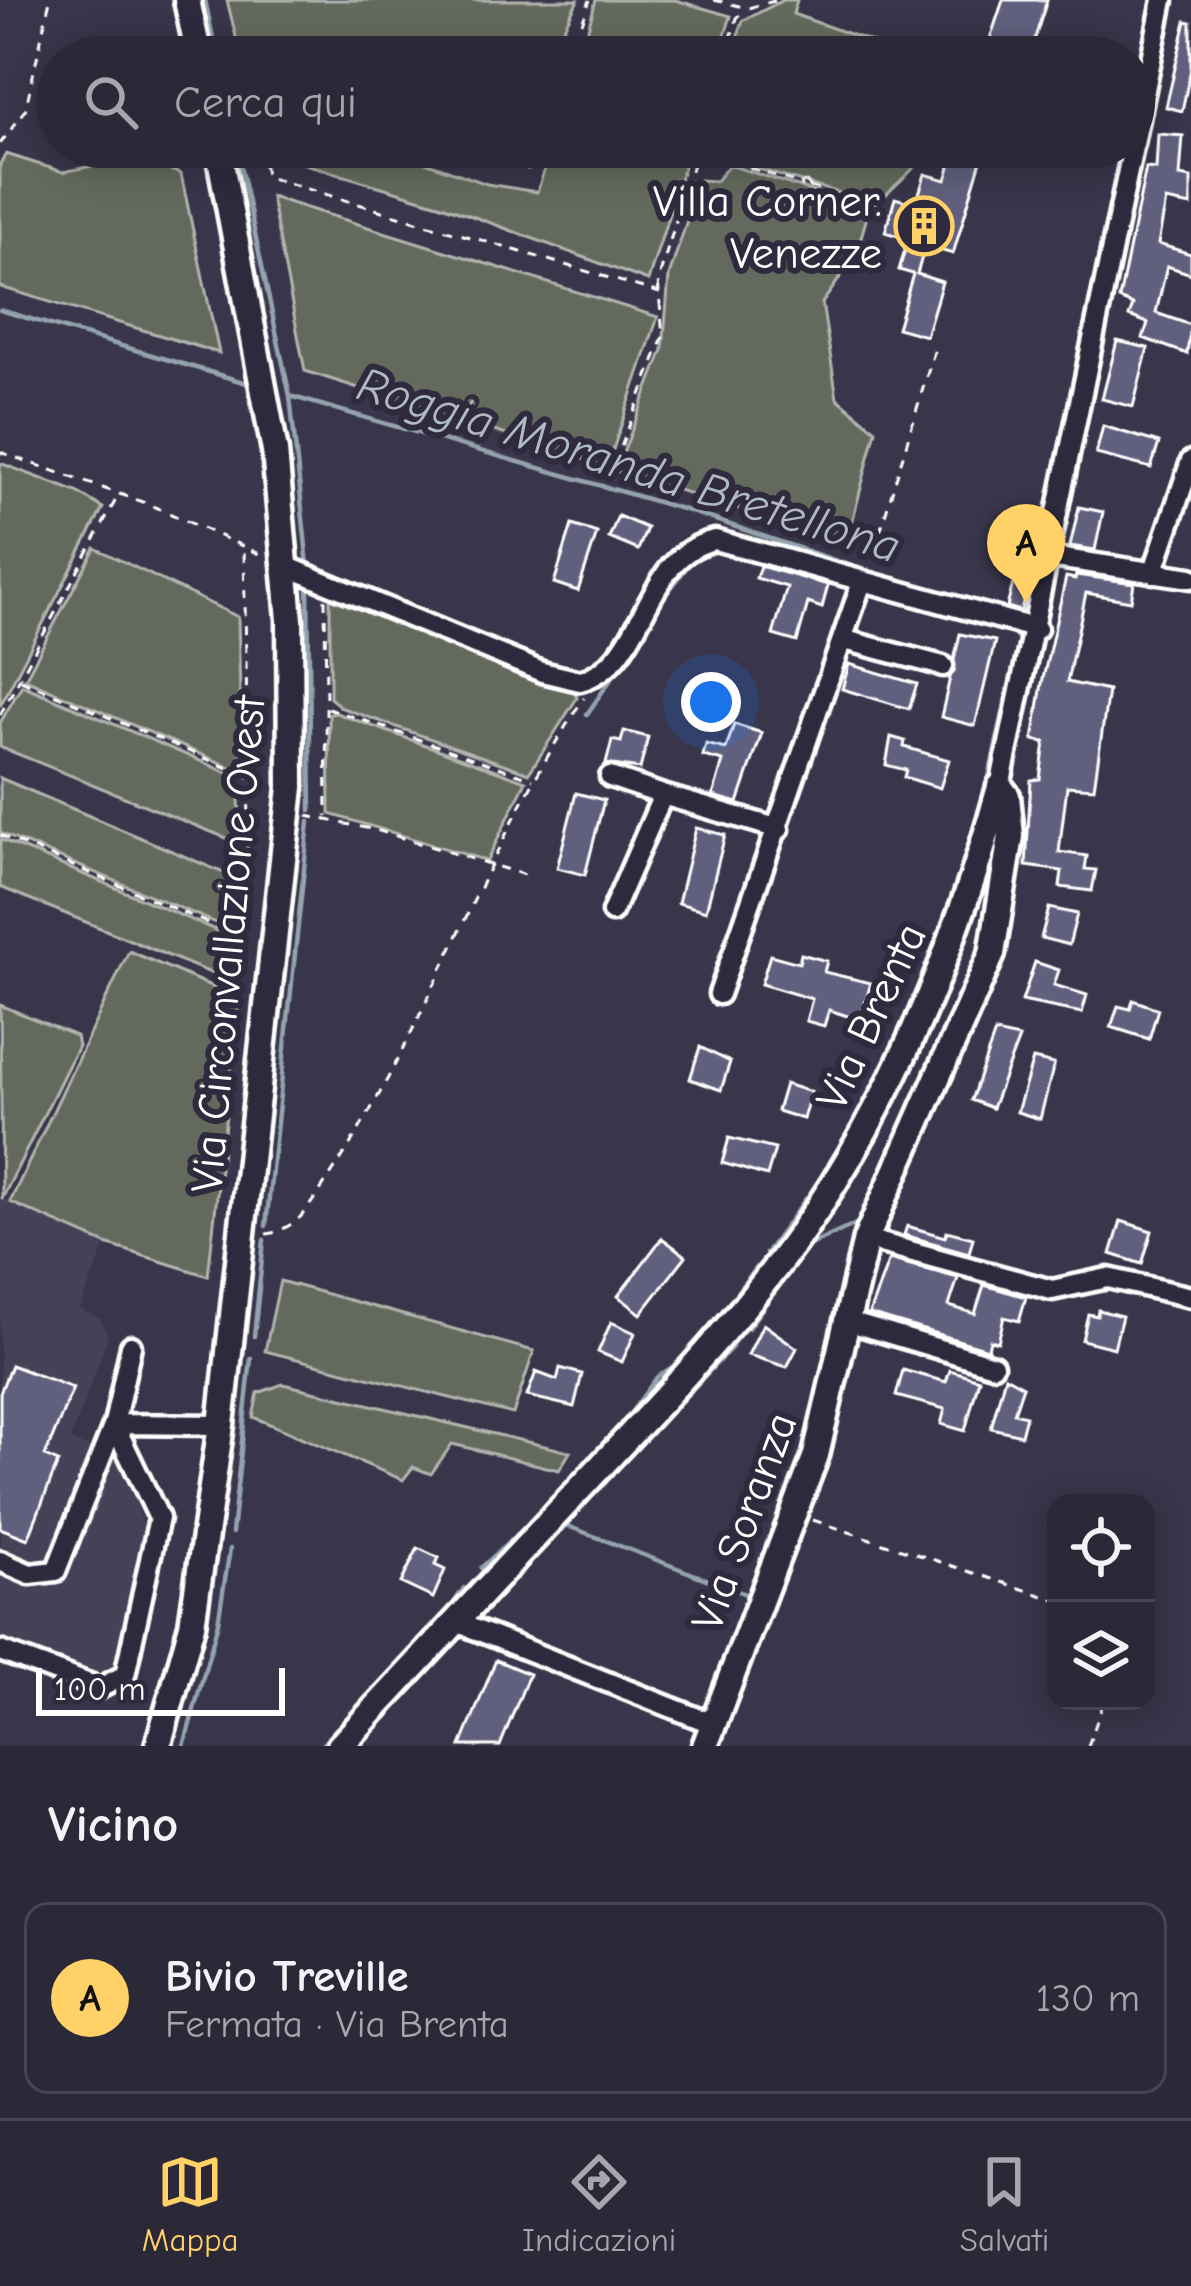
<!DOCTYPE html>
<html lang="it">
<meta charset="utf-8">
<style>
:root{--surface:#2b2838;--page:#333040;--text:#f1f3f6;--muted:#a6a6ae;--line:#474453;--accent:#ffd166}
body{margin:0;font-family:"Comic Neue",sans-serif;background:var(--page);color:var(--text)}
.controls{position:absolute;right:36px;bottom:36px;display:grid;overflow:hidden;border-radius:24px;box-shadow:0 6px 30px #0003}
.controls button{width:108px;height:108px;display:grid;place-items:center;padding:0;border:0;border-bottom:3px solid var(--line);background:var(--surface);color:var(--text);font:60px sans-serif}
.scale{position:absolute;left:36px;bottom:30px;width:249px;box-sizing:border-box;padding-left:12px;border:6px solid #fff;border-top:0;font-size:33px;line-height:42px;white-space:nowrap;color:#fff;-webkit-text-stroke:9px #2f2a3d;paint-order:stroke}
.you{position:absolute;left:711px;top:702px;width:42px;height:42px;margin:-30px;border:9px solid #fff;border-radius:50%;background:#1a73e8;box-shadow:0 0 0 18px #1a73e833}
.badge{display:grid;place-items:center;width:78px;height:78px;border-radius:50%;background:var(--accent);color:#111;font-size:39px;font-weight:700}
.pin{position:absolute;translate:-50% -99px;filter:drop-shadow(0 3px 6px #0008)}
.pin::after{content:'';position:absolute;top:63px;width:42px;height:36px;background:inherit;clip-path:polygon(0 0,100% 0,50% 100%)}
.list{margin:0;padding:0;list-style:none}
h2{display:flex;justify-content:space-between;align-items:center;height:156px;margin:0;padding:0 48px;font-size:51px}
h2 small{font-size:39px;font-weight:400;color:var(--muted)}
.list li{display:grid;grid-template-columns:78px 1fr auto;gap:36px;align-items:center;box-sizing:border-box;height:192px;margin:0 24px 24px;padding:0 24px;border:3px solid var(--line);border-radius:24px}
.list b{display:block;font-size:45px;white-space:nowrap}
.list p{margin:0;font-size:39px;white-space:nowrap;color:var(--muted)}
.list em{font-size:39px;font-style:normal;color:var(--muted)}
.icon{flex:none;width:66px;height:66px;fill:none;stroke:currentColor;stroke-width:2;stroke-linecap:round;stroke-linejoin:round}
.map{position:relative;flex:none;width:1191px;height:1746px;overflow:hidden}
.search{position:absolute;background:var(--surface);box-shadow:0 6px 30px #0003;left:36px;right:36px;top:36px;height:132px;display:flex;align-items:center;gap:30px;box-sizing:border-box;padding:0 42px;border-radius:66px;color:var(--muted);font-size:45px}
.sheet{height:372px;background:var(--surface)}
nav{display:flex;justify-content:space-around;align-items:center;box-sizing:border-box;height:168px;border-top:3px solid var(--line);background:var(--surface);font-size:33px;color:var(--muted)}
nav a{display:grid;justify-items:center;gap:6px}
nav .on{color:var(--accent)}
.map>svg:first-child{display:block}
</style>
<div class="map">
<svg width="1191" height="1746" viewBox="0 0 1191 1746">
<rect width="100%" height="100%" fill="#39354a"/>
<filter id="ink" filterUnits="userSpaceOnUse"><feTurbulence type="fractalNoise" baseFrequency=".00833" numOctaves="2"/><feDisplacementMap in="SourceGraphic" scale="24" xChannelSelector="R" yChannelSelector="G"/><feConvolveMatrix kernelMatrix="1 2 1 2 8 2 1 2 1" color-interpolation-filters="sRGB"/></filter>
<g filter="url(#ink)">
<path fill="#454259" d="M0,1198L106,1244L80,1309L101,1319L108,1337L70,1440L118,1460L145,1528L120,1660L114,1671L96,1679L0,1642Z"/>
<path fill="#646a5d" stroke="#b2b4ae" stroke-width="3" d="M227,0H578L549,57H241Z
M596,0H675L731,16L718,57H580Z
M783,0H797L793,14L914,57H730L743,21Z
M263,147H383L487,184L537,192L552,147H690L648,281L442,205L265,152Z
M734,147H936L876,204L731,161Z
M6,154L63,172L137,157L181,174L219,353L0,287V164Z
M729,165L868,209C862,248 845,272 822,303L837,398L876,430L847,542L616,471L663,350L669,276L700,180L716,181Z
M271,197L658,317L607,467L305,371Z
M0,463L77,492L103,508L0,706Z
M95,548L238,617L242,772L25,679Z
M330,598L573,690L577,698L529,773L342,708L330,698Z
M22,685L238,777L241,844L0,747V723Z
M336,713L526,781L487,861L330,814L329,714Z
M0,778L238,879V922L223,926L0,833Z
M0,839L239,940L235,983L0,887Z
M129,951L239,998L208,1276L106,1244L10,1202Z
M0,1005L76,1036L78,1046L2,1199Z
M280,1281L534,1351L513,1414L265,1351Z
M283,1384L570,1452L559,1470L452,1444L431,1474L413,1467L403,1480L253,1417L258,1393Z"/>
<g fill="none" stroke-linecap="round" stroke-linejoin="round">
<path stroke="#94a3ae" stroke-width="4.5" d="M205,0L217,57
M1134,86L1152,0
M236,147L290,396L308,566
M0,310L250,384
M290,396L692,512L893,580
M1039,547L1121,147
M308,585L311,811
M872,594L943,613
M656,608L693,559L721,550
M587,714L625,659
M984,799L1019,640L1011,632
M970,851L976,827
M956,883L968,860
M935,949L953,893
M915,999L930,962
M871,1090L894,1047
M839,1149L855,1120
M266,1226L309,822
M766,1253L807,1197
M723,1311L756,1267
M748,1328L808,1246L858,1223
M254,1336L264,1240
M624,1422L657,1377L681,1361L712,1325
M802,1459L854,1232L895,1144
M531,1523L614,1433
M565,1525L748,1595
M232,1533L251,1358
M481,1568L518,1534
M455,1601L464,1588
M475,1621L732,1347
M410,1690L462,1636
M366,1697L436,1623
M708,1705L770,1542
M184,1746L218,1622L230,1549
M321,1746L337,1728
M359,1746L393,1709
M692,1746L699,1727"/>
</g>
<path fill="#615f7d" stroke="#fff" stroke-width="3" d="M1003,0H1047L1029,57H984Z
M1186,21L1191,22V68L1182,111L1166,107Z
M1158,134L1183,136L1180,176L1191,178V206L1166,201L1158,244L1191,254V274L1167,266L1156,313L1191,325L1187,354L1143,338L1148,323L1129,316L1133,305L1119,299L1146,168L1156,169Z
M956,147H985L953,254L925,246L917,274L942,282L926,336L897,328L913,274L899,270L908,239L885,232L895,198L916,204L925,174L946,180Z
M1117,341L1148,348L1133,407L1102,399Z
M1103,426L1159,443L1151,468L1096,454Z
M1079,507L1103,512L1095,550L1070,546Z
M618,516L647,528L638,550L609,538Z
M572,525L597,533L578,591L554,583Z
M1022,548L1035,551L1021,611L1007,607Z
M760,566L828,585L822,608L808,603L797,642L773,635L787,587L756,578Z
M1076,575L1134,583L1131,601L1086,593L1067,682L1108,691L1094,788L1067,786L1059,852L1087,856L1085,869L1096,870L1092,891L1060,887L1062,871L1026,866L1031,780L1040,779L1045,742L1033,740L1042,683L1066,577L1075,579Z
M960,634L995,641L975,726L941,717Z
M849,664L917,684L909,709L842,689Z
M734,724L762,733L738,803L713,796L723,761L703,756L706,744L726,749Z
M624,731L648,737L640,769L606,764L612,740L621,742Z
M891,737L905,741L904,747L949,760L940,788L904,777L906,770L886,765Z
M576,793L604,800L585,875L557,868Z
M696,828L725,835L706,911L678,903Z
M1049,908L1077,914L1069,945L1041,938Z
M801,954L827,961L824,972L871,983L860,1020L829,1010L824,1026L806,1021L812,999L761,984L770,955L799,963Z
M1035,962L1059,970L1054,985L1087,995L1082,1013L1022,1001Z
M1133,1000L1158,1009L1149,1039L1111,1027L1118,1006L1130,1009Z
M995,1033L1019,1038L992,1108L971,1100Z
M700,1047L730,1062L721,1090L690,1079Z
M1033,1059L1054,1064L1040,1119L1017,1112Z
M785,1084L811,1092L803,1119L777,1111Z
M729,1138L775,1149L767,1176L722,1163Z
M1121,1221L1152,1231L1142,1264L1111,1254Z
M907,1226L945,1237L947,1231L973,1238L969,1253L904,1235Z
M662,1238L686,1256L641,1314L618,1296Z
M889,1259L958,1278L949,1306L975,1314L984,1285L1026,1297L1019,1321L1004,1317L998,1342L990,1340L988,1349L869,1314Z
M1098,1310L1122,1316L1114,1348L1082,1340L1088,1314L1097,1316Z
M611,1322L635,1333L622,1362L598,1352Z
M763,1324L797,1348L787,1367L748,1355Z
M11,1365L73,1388L45,1456L58,1462L28,1539L0,1528V1393Z
M560,1368L582,1374L574,1407L527,1396L536,1372L557,1380Z
M903,1370L946,1382L950,1370L979,1379L965,1431L941,1424L945,1409L896,1396Z
M1005,1376L1023,1386L1014,1413L1026,1416L1021,1435L991,1428Z
M418,1548L439,1558L435,1565L445,1570L433,1598L401,1583Z
M496,1660L529,1674L500,1746H461Z"/>
<g fill="none" stroke-linecap="round" stroke-linejoin="round">
<defs>
<path id="minor" d="M1134,144L1163,0
M1050,557L1191,578
M286,566L542,672L580,681C648,662 641,555 715,540L1037,629
M1153,573L1191,461
M845,640L943,666
M610,777L663,795
M1000,787L1133,147
M612,912L663,795L779,829
M719,994L862,582
M866,1239L1052,1290L1108,1278L1191,1297
M846,1321L993,1365
M0,1561L30,1574L56,1571L114,1424L131,1346
M456,1622L713,1724
M0,1651L100,1688L125,1675L159,1518L114,1424L221,1425"/>
<path id="major" d="M187,0L199,57
M158,1746L192,1625L221,1425L291,787L290,620L275,451L218,147
M340,1746C422,1658 505,1569 588,1480C662,1401 738,1322 801,1233C896,1097 956,946 1000,787
M705,1746L816,1455L866,1239L992,954L1011,836L1007,796L1000,787"/>
</defs>
<use href="#minor" stroke="#fff" stroke-width="27"/>
<use href="#major" stroke="#fff" stroke-width="33"/>
<path stroke="#fff" stroke-width="3" stroke-dasharray="9 9" stroke-linecap="butt" d="M714,0L748,8L778,0
M570,57L590,0
M725,57L737,18L746,9
M0,144L25,111L50,0
M259,147L267,177L660,293
M438,147L528,169L536,147
M698,152L801,184
M806,181L810,187L804,191L801,184Z
M810,187L875,207
M0,452L151,505L260,554
M615,463L663,337L658,281L698,147
M880,532L936,345
M325,599L327,817
M21,680L249,777
M328,708L533,779
M0,715L118,496
M307,816L376,830L525,875
M0,835L236,935L249,829L244,548
M266,1234C279,1233 296,1223 304,1213C422,1055 475,860 584,698
M813,1520L1056,1600
M1088,1746L1104,1701"/>
<use href="#minor" stroke="#2f2a3d" stroke-width="18"/>
<use href="#major" stroke="#2f2a3d" stroke-width="24"/>
</g>
</g>
<defs>
<symbol id="building-ring" viewBox="-11 -11 22 22"><circle r="9.5" fill="#2f2a3d" stroke="#ffd166" stroke-width="1.5"/><path d="M-4-6H4V6H1V3H-1V6H-4ZM-2.5-4.3h1.7v1.8h-1.7ZM.8-4.3h1.7v1.8H.8ZM-2.5-1h1.7V.8h-1.7ZM.8-1h1.7V.8H.8Z" fill="#ffd166"/></symbol>
</defs>
<g fill-rule="evenodd">
<use href="#building-ring" x="891" y="193" width="66" height="66"/>
</g>
<g text-anchor="middle" stroke-width="12" stroke-linejoin="round" paint-order="stroke">
<g font-size="45" fill="#fff" stroke="#2f2a3d" text-anchor="end">
<text x="882" y="216">Villa Corner.<tspan x="882" dy="52">Venezze</tspan></text>
</g>
<g font-size="45" fill="#fff" stroke="#2f2a3d">
<text transform="translate(227 944) rotate(-85)" y="16">Via Circonvallazione Ovest</text>
<text transform="translate(870 1016) rotate(-65)" y="16">Via Brenta</text>
<text transform="translate(743 1521) rotate(-70)" y="16">Via Soranza</text>
</g>
<g font-size="48" font-style="italic" fill="#afbac2" stroke="#2f2a3d">
<text transform="translate(629 464) rotate(17)" y="17">Roggia Moranda Bretellona</text>
</g>
</g>
</svg>
<div class="controls">
<button><svg class="icon" aria-label="locate" viewBox="0 0 24 24"><circle cx="12" cy="12" r="6"/><path d="M12 2v4M12 18v4M2 12h4M18 12h4"/></svg></button>
<button><svg class="icon" aria-label="layers" viewBox="0 0 24 24"><path d="M12 4l9 5-9 5-9-5zM3 14l9 5 9-5"/></svg></button>
</div>
<div class="scale">100 m</div>
<div class="you"></div>
<div class="pin badge" style="left:1026px;top:603px">A</div>
<div class="search"><svg class="icon" aria-label="search" viewBox="0 0 24 24"><circle cx="10" cy="10" r="6"/><path d="M15 15l6 6"/></svg>Cerca qui</div>
</div>
<section class="sheet">
<h2>Vicino<small></small></h2>
<ul class="list">
<li><span class="badge">A</span><div><b>Bivio Treville</b><p>Fermata · Via Brenta</p></div><em>130 m</em></li>
</ul>
</section>
<nav>
<a class="on"><svg class="icon" aria-label="map" viewBox="0 0 24 24"><path d="M3 6l6-2 6 2 6-2v14l-6 2-6-2-6 2zM9 4v14M15 6v14"/></svg>Mappa</a>
<a><svg class="icon" aria-label="directions" viewBox="0 0 24 24"><path d="M12 3l9 9-9 9-9-9zM9 14v-3h6M13 9l2 2-2 2"/></svg>Indicazioni</a>
<a><svg class="icon" aria-label="saved" viewBox="0 0 24 24"><path d="M7 4h10v16l-5-4-5 4z"/></svg>Salvati</a>
</nav>
